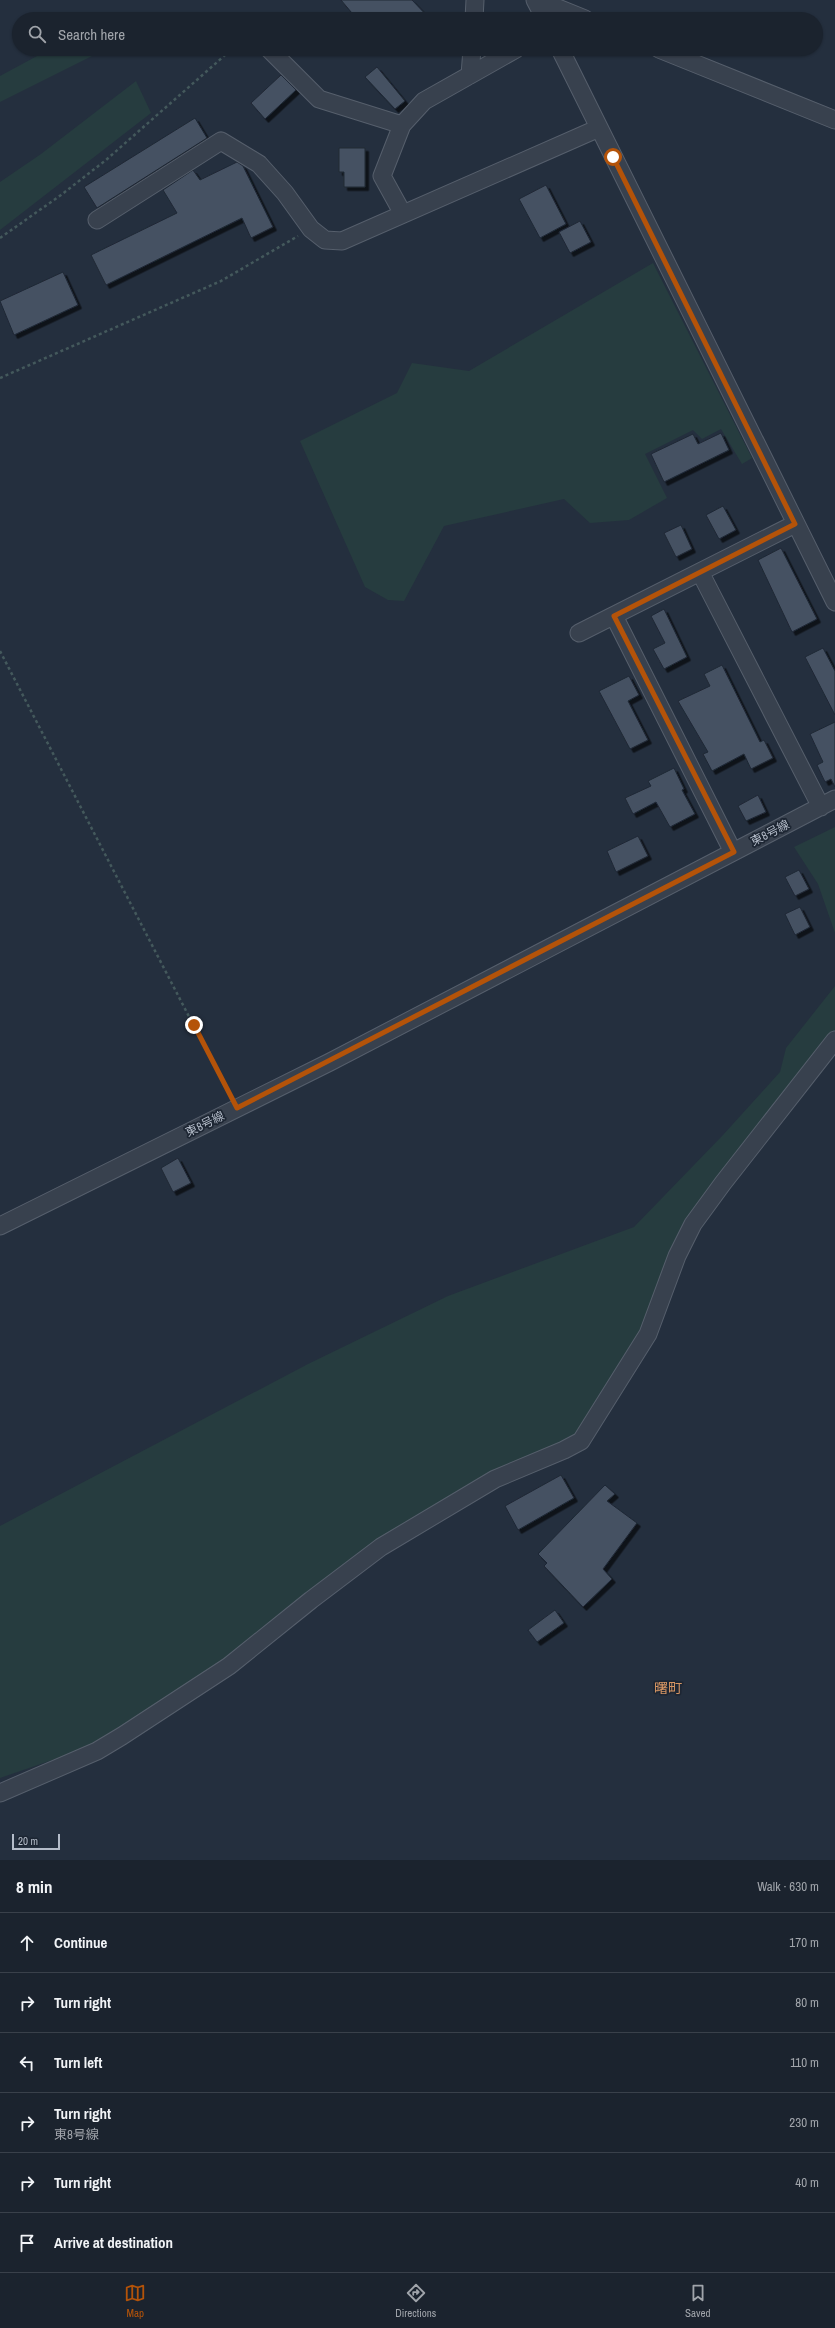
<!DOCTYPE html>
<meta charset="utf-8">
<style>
:root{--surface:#1b232e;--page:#282f3a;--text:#f1f3f6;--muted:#a0a4aa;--line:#39404a;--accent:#b45309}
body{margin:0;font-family:"Archivo Narrow","Noto Sans JP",sans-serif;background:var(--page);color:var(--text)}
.scale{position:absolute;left:12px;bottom:10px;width:48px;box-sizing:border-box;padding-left:4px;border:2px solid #b4bcc9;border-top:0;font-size:11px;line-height:14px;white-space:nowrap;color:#b4bcc9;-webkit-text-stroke:3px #1d2633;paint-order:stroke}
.stop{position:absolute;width:12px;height:12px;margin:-9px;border:3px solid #b45309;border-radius:50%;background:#fff}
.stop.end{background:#b45309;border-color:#fff;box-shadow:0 1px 4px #0008}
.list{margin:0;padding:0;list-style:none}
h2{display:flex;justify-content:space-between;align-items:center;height:52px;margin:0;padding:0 16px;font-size:17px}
h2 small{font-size:13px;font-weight:400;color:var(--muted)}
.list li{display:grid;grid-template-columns:26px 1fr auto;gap:12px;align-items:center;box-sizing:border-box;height:60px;padding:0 16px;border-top:1px solid var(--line)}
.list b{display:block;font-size:15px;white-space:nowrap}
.list p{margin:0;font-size:13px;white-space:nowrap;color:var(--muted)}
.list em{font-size:13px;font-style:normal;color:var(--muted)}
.icon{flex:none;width:22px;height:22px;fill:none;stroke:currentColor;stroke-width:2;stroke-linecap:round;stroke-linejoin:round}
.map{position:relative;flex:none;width:835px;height:1860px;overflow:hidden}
.search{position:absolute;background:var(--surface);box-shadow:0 1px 3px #0004;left:12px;right:12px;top:12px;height:44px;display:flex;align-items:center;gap:10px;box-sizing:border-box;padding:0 14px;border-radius:22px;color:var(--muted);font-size:15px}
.sheet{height:412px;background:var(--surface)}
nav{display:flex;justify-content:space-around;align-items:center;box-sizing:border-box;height:56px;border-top:1px solid var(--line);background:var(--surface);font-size:11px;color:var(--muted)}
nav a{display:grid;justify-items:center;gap:2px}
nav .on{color:var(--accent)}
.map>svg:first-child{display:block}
</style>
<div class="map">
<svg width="835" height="1860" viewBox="0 0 835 1860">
<defs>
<filter id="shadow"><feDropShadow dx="3.5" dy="3.5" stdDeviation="0" flood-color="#0009"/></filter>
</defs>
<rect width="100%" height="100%" fill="#242f3e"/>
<path fill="#263c3f" d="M50,49H100V52L0,102V76Z
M136,81L151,113L0,230V182L41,154Z
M653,263L752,458L742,464L721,429L702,439L693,430L645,454L667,498L629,520L590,523L564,499L444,526L404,601L388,600L365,587L300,441L397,393L412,363L469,371Z
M835,827V933L818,884L794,847Z
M835,986V1040L723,1183L581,1441L381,1547L122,1736L0,1778V1526L308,1364L448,1296L634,1227L723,1135L780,1072L786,1048Z"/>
<path fill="#455162" stroke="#1f2835" filter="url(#shadow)" d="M341,0H412L430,19H357Z
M377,67L405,101L395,109L365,77Z
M281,75L296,90L265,119L251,103Z
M195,118L207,138L97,208L84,187Z
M339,148H365V187H344V172H339Z
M237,162L243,166L273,227L251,238L242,218L106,285L91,255L177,213L163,190L193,170L200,180Z
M546,185L566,224L540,238L519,199Z
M580,221L591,242L570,253L559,232Z
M63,272L78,305L14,335L0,301Z
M721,433L729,450L664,482L651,454L693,434L698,444Z
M723,506L736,530L719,539L706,515Z
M681,525L692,549L676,557L664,533Z
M781,548L817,619L792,632L758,560Z
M664,609L687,657L664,669L653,649L665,643L651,616Z
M823,648L835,671V715L805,657Z
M722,665L760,742L764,740L773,758L751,769L744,754L712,771L703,754L708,752L678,701L710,686L704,674Z
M629,676L639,695L628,701L648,740L630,749L599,691Z
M835,722V787L831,779L825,782L817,765L823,762L810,734Z
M674,768L684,789L682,790L695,814L670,827L656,802L633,814L625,798L651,786L648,781Z
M758,795L766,812L746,821L738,806Z
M638,836L648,856L616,872L607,851Z
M799,870L809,889L795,896L785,877Z
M800,907L810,927L795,935L785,914Z
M178,1158L191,1183L173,1192L161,1168Z
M561,1475L574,1498L518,1530L505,1506Z
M605,1485L615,1494L607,1501L637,1523L603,1569L612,1579L583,1607L544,1566L547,1563L538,1554Z
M555,1610L564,1623L537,1642L528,1630Z"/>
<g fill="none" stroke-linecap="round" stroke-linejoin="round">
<defs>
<path id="minor" d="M535,0L545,19
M538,0L585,19
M474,19L475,0
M269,49L319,99L402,125
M560,49L835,602
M659,49L835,120
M470,75L472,49
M403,214L382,176L402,125L424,101L516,49
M97,220L221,141L259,164L285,193L311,229L325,240L342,241L599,128
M700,572L821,807
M614,616L733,852
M579,633L795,524
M0,1226L330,1062L835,799
M0,1793L97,1751L122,1736L229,1666L311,1600L381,1547L495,1479L564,1450L581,1441L648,1334L677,1256L693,1224L723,1183L835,1040"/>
</defs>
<use href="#minor" stroke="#565f6c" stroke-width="19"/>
<path stroke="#44595c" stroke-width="2.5" stroke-dasharray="3 3" stroke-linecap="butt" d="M0,238L61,195L106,160L232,49
M0,378L221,281L298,236
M0,651L229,1094"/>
<use href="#minor" stroke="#38414e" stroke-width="17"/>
</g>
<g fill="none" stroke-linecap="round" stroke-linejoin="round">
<path stroke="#b45309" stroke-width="5" d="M194,1025L237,1108L734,852L614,616L795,524L613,157"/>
</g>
<g text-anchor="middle" stroke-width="3.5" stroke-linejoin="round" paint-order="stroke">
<g font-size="12" fill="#b4bcc9" stroke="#1d2633">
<text transform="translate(770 833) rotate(-27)" y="4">東8号線</text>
<text transform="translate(205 1124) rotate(-26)" y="4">東8号線</text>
</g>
<g font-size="14" fill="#d59563" stroke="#1d2633">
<text x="668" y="1693">曙町</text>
</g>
</g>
</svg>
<div class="scale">20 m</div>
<div class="stop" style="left:613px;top:157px"></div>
<div class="stop end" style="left:194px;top:1025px"></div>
<div class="search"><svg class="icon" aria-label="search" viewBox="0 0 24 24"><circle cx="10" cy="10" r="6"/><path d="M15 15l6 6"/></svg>Search here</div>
</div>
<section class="sheet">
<h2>8 min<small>Walk · 630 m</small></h2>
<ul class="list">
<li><svg class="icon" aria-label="ahead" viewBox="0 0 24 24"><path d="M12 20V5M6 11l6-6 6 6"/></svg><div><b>Continue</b></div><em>170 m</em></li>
<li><svg class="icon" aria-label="right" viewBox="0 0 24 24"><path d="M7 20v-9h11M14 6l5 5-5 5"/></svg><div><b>Turn right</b></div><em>80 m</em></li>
<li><svg class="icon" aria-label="left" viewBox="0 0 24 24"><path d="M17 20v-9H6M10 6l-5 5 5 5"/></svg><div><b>Turn left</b></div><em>110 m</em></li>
<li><svg class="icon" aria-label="right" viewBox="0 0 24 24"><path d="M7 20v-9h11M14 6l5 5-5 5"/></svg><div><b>Turn right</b><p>東8号線</p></div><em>230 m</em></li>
<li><svg class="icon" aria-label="right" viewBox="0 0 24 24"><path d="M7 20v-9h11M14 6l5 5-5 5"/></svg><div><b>Turn right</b></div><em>40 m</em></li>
<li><svg class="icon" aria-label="arrive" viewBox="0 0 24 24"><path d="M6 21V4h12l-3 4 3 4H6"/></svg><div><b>Arrive at destination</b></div></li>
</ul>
</section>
<nav>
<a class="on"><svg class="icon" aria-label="map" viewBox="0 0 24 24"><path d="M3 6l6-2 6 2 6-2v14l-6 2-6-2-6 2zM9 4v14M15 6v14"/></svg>Map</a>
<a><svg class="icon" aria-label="directions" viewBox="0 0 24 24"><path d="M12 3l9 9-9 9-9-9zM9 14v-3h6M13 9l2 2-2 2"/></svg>Directions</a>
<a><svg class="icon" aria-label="saved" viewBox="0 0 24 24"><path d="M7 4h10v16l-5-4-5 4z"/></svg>Saved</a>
</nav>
